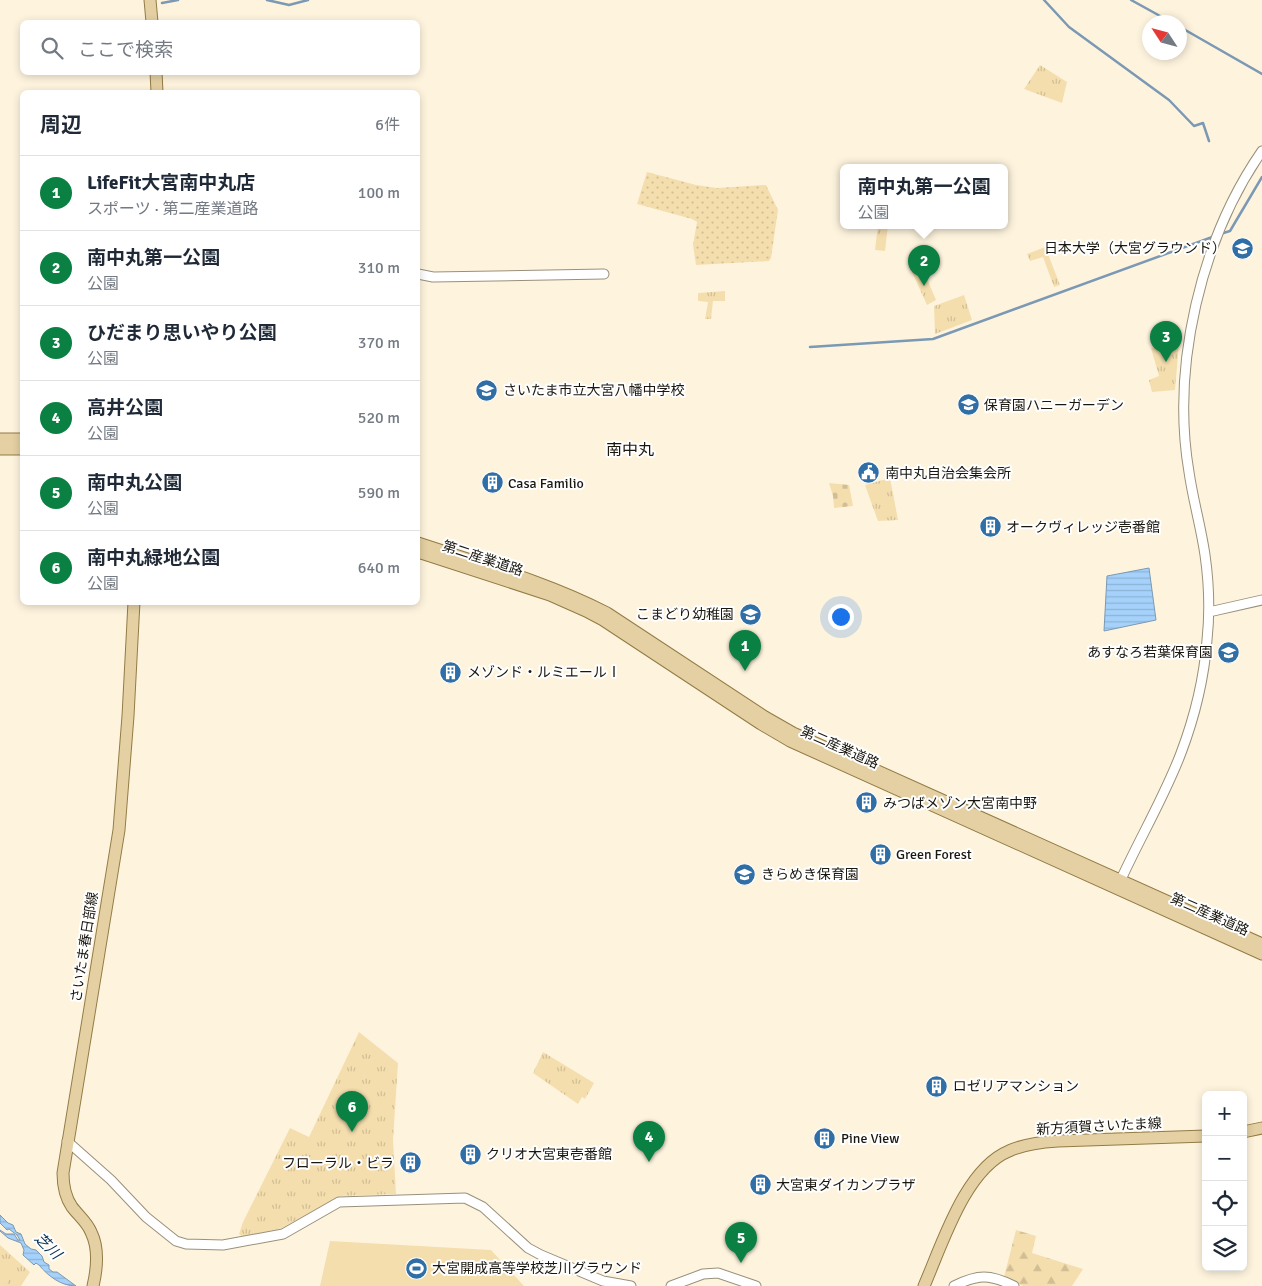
<!DOCTYPE html>
<html lang="ja">
<meta charset="utf-8">
<style>
:root{--surface:#fff;--page:#f2f2f3;--text:#1f2937;--muted:#747a83;--line:#e0e1e3;--accent:#0b8043}
body{margin:0;font-family:Signika,"Noto Sans JP",sans-serif;background:var(--page);color:var(--text)}
.controls{position:absolute;right:15px;bottom:15px;display:grid;overflow:hidden;border-radius:8px;box-shadow:0 2px 8px #0003}
.controls button{width:45px;height:45px;display:grid;place-items:center;padding:0;border:0;border-bottom:1px solid var(--line);background:var(--surface);color:var(--text);font:25px sans-serif}
.compass{position:absolute;left:1142px;top:15px;width:45px;height:45px;border-radius:50%;background:var(--surface);box-shadow:0 2px 8px #0003;rotate:306deg}
.you{position:absolute;left:840px;top:616px;width:18px;height:18px;margin:-12px;border:4px solid #fff;border-radius:50%;background:#1a73e8;box-shadow:0 0 0 8px #1a73e833}
.badge{display:grid;place-items:center;width:32px;height:32px;border-radius:50%;background:var(--accent);color:#fff;font-size:16px;font-weight:700}
.pin{position:absolute;translate:-50% -41px;filter:drop-shadow(0 1px 2px #0008)}
.pin::after{content:'';position:absolute;top:26px;width:18px;height:15px;background:inherit;clip-path:polygon(0 0,100% 0,50% 100%)}
.popup{position:absolute;left:840px;top:164px;width:168px;height:65px;box-sizing:border-box;display:grid;place-content:center;border-radius:8px;background:var(--surface);filter:drop-shadow(0 1px 4px #0005);font-size:16px;white-space:nowrap;color:var(--muted)}
.popup b{font-size:19px;color:var(--text)}
.popup::after{content:'';position:absolute;left:50%;top:100%;margin-left:-10px;border:10px solid transparent;border-top-color:var(--surface)}
.list{margin:0;padding:0;list-style:none}
h2{display:flex;justify-content:space-between;align-items:center;height:65px;margin:0;padding:0 20px;font-size:21px}
h2 small{font-size:16px;font-weight:400;color:var(--muted)}
.list li{display:grid;grid-template-columns:32px 1fr auto;gap:15px;align-items:center;box-sizing:border-box;height:75px;padding:0 20px;border-top:1px solid var(--line)}
.list b{display:block;font-size:19px;white-space:nowrap}
.list p{margin:0;font-size:16px;white-space:nowrap;color:var(--muted)}
.list em{font-size:16px;font-style:normal;color:var(--muted)}
.icon{flex:none;width:28px;height:28px;fill:none;stroke:currentColor;stroke-width:2;stroke-linecap:round;stroke-linejoin:round}
.map{position:relative;flex:none;width:1262px;height:1286px;overflow:hidden}
.search{position:absolute;background:var(--surface);box-shadow:0 2px 8px #0003;left:20px;top:20px;width:400px;height:55px;display:flex;align-items:center;gap:12px;box-sizing:border-box;padding:0 18px;border-radius:8px;color:var(--muted);font-size:19px}
.panel{position:absolute;background:var(--surface);box-shadow:0 2px 8px #0003;left:20px;top:90px;width:400px;height:515px;border-radius:8px}
.map>svg:first-child{display:block}
</style>
<div class="map">
<svg width="1262" height="1286" viewBox="0 0 1262 1286">
<defs>
<pattern id="grass-dots" width="8" height="8" patternUnits="userSpaceOnUse" patternTransform="scale(1.25)"><rect width="8" height="8" fill="#f4deae"/><path d="M2 2h.1M6 6h.1" fill="none" stroke="#d1be94" stroke-width="1.8" stroke-linecap="round"/></pattern>
<pattern id="forest-firs" width="22" height="20" patternUnits="userSpaceOnUse" patternTransform="scale(1.25)"><rect width="22" height="20" fill="#f4deae"/><path d="M5 1l3.5 6h-7zM16 11l3.5 6h-7z" fill="#d1be94"/></pattern>
<pattern id="cemetery-stones" width="16" height="16" patternUnits="userSpaceOnUse" patternTransform="scale(1.25)"><rect width="16" height="16" fill="#f4deae"/><path d="M2 7V4a2 2 0 0 1 4 0v3zM10 15v-3a2 2 0 0 1 4 0v3z" fill="#d1be94"/></pattern>
<pattern id="park-tufts" width="24" height="20" patternUnits="userSpaceOnUse" patternTransform="scale(1.25)"><rect width="24" height="20" fill="#f4deae"/><path d="M3 7l-1-3M5 7V3M7 7l1-3M15 17l-1-3M17 17v-4M19 17l1-3" fill="none" stroke="#d1be94"/></pattern>
<pattern id="water-rules" width="6" height="5" patternUnits="userSpaceOnUse" patternTransform="scale(1.25)"><rect width="6" height="5" fill="#a5d1fb"/><path d="M0 2.5h6" fill="none" stroke="#8db3d6"/></pattern>
</defs>
<rect width="100%" height="100%" fill="#fef4de"/>
<path fill="url(#grass-dots)" d="M647,172L696,185L717,188L766,185L778,210L771,258L769,261L696,265L693,245L697,222L692,219L637,204Z"/>
<path fill="url(#forest-firs)" d="M1016,1230L1036,1236L1032,1253L1083,1269L1072,1286H1023L1004,1277Z"/>
<path fill="url(#cemetery-stones)" d="M829,483L849,485L853,506L834,508L833,496Z"/>
<path fill="url(#park-tufts)" d="M1040,65L1067,82L1062,103L1024,89Z
M878,225H888L885,251L875,250Z
M1066,239L1068,245L1048,254L1060,285L1054,287L1043,257L1030,261L1027,254Z
M922,267L936,300L927,305L912,272Z
M725,291V301H713L711,319H705L708,302L698,301V293Z
M964,295L972,320L935,334L934,306Z
M1179,343L1175,390L1152,392L1149,380L1159,376L1151,348Z
M890,478L898,520L878,521L865,485Z
M359,1032L398,1063L393,1140L396,1194L340,1196L282,1228L243,1237L239,1234L243,1222L290,1128L309,1137Z
M543,1052L594,1083L585,1099L582,1097L578,1104L533,1073Z
M0,1245L30,1272L21,1286H0Z"/>
<path fill="#f4deae" d="M330,1241L491,1250L524,1286H320Z
M0,1258L16,1268L5,1286H0Z"/>
<path fill="url(#water-rules)" stroke="#7b99b4" d="M1149,568L1156,620L1104,631L1107,576Z
M0,1215L8,1223L13,1225L16,1232L21,1234L25,1244L31,1249L36,1250L42,1256L44,1262L49,1265V1269L53,1272H57L76,1286C61,1286 48,1276 39,1265L36,1263L34,1265L23,1255L24,1250L21,1243L8,1238L0,1231V1230L6,1234H14L18,1240H20L17,1235L9,1229L7,1230L0,1223Z"/>
<g fill="none" stroke-linecap="round" stroke-linejoin="round">
<path stroke="#7b99b4" stroke-width="2.5" d="M267,0L289,5L308,0
M1044,0L1069,27L1169,100L1194,126L1203,123L1209,141
M1131,0L1171,22
M162,3L178,0
M1180,27L1262,74
M1220,234L1230,231L1262,177
M810,347L933,339L1215,236"/>
<defs>
<path id="minor" d="M418,274L433,277L604,274
M1209,612L1262,600
M1118,886C1138,841 1164,798 1181,753C1195,716 1204,679 1207,640C1210,612 1209,583 1205,555C1201,527 1193,500 1189,472C1171,366 1201,239 1262,151
M67,1141L111,1180L146,1217L176,1241L186,1244L223,1245L283,1234L339,1202L465,1198L483,1207L528,1248L541,1255L603,1281L631,1286
M671,1286L703,1274L718,1273L756,1286
M954,1286C978,1274 990,1274 1014,1286"/>
<path id="major" d="M150,0L152,22
M156,72L157,92
M0,439H22
M0,449H22
M418,543C481,564 547,582 607,613L765,717L793,733L1262,944
M418,552L550,595L586,611L603,620L761,724L790,741L1262,954
M1243,1132L1262,1128
M93,1286C97,1269 99,1248 91,1232C87,1222 78,1215 72,1207C65,1197 63,1184 63,1173L119,830L128,716L134,602
M924,1286C942,1245 965,1169 1009,1151C1024,1144 1041,1142 1058,1141L1206,1136"/>
</defs>
<use href="#minor" stroke="#99907b" stroke-width="11"/>
<use href="#major" stroke="#927b46" stroke-width="13"/>
<use href="#minor" stroke="#fff" stroke-width="9"/>
<use href="#major" stroke="#e4d0a2" stroke-width="11"/>
</g>
<defs>
<symbol id="university-disc" viewBox="-11 -11 22 22"><circle r="9.5" fill="#306ea6" stroke="#fff"/><path d="M0-5L7-2L0 1L-7-2ZM-4 1L0 2.5L4 1V4Q0 6-4 4Z" fill="#fff"/></symbol>
<symbol id="school-disc" viewBox="-11 -11 22 22"><circle r="9.5" fill="#306ea6" stroke="#fff"/><path d="M0-5L7-2L0 1L-7-2ZM-4 1L0 2.5L4 1V4Q0 6-4 4Z" fill="#fff"/></symbol>
<symbol id="civic-disc" viewBox="-11 -11 22 22"><circle r="9.5" fill="#306ea6" stroke="#fff"/><path d="M-.6-6.5H3V-4.5H.6V-3L4-1V1h2V6H-6V1h2V-1L-.6-3ZM-1.2 2.5V6h2.4V2.5Z" fill="#fff"/></symbol>
<symbol id="building-disc" viewBox="-11 -11 22 22"><circle r="9.5" fill="#306ea6" stroke="#fff"/><path d="M-4-6H4V6H1V3H-1V6H-4ZM-2.5-4.3h1.7v1.8h-1.7ZM.8-4.3h1.7v1.8H.8ZM-2.5-1h1.7V.8h-1.7ZM.8-1h1.7V.8H.8Z" fill="#fff"/></symbol>
<symbol id="stadium-disc" viewBox="-11 -11 22 22"><circle r="9.5" fill="#306ea6" stroke="#fff"/><path d="M0-5a6.5 5 0 1 0 0 10a6.5 5 0 1 0 0-10ZM-3.5-1.8h7v3.6h-7Z" fill="#fff"/></symbol>
</defs>
<g fill-rule="evenodd">
<use href="#university-disc" x="1230" y="236" width="25" height="25"/>
<use href="#school-disc" x="474" y="378" width="25" height="25"/>
<use href="#school-disc" x="956" y="392" width="25" height="25"/>
<use href="#civic-disc" x="856" y="460" width="25" height="25"/>
<use href="#building-disc" x="480" y="470" width="25" height="25"/>
<use href="#building-disc" x="978" y="514" width="25" height="25"/>
<use href="#school-disc" x="738" y="602" width="25" height="25"/>
<use href="#school-disc" x="1216" y="640" width="25" height="25"/>
<use href="#building-disc" x="438" y="660" width="25" height="25"/>
<use href="#building-disc" x="854" y="790" width="25" height="25"/>
<use href="#building-disc" x="868" y="842" width="25" height="25"/>
<use href="#school-disc" x="732" y="862" width="25" height="25"/>
<use href="#building-disc" x="924" y="1074" width="25" height="25"/>
<use href="#building-disc" x="812" y="1126" width="25" height="25"/>
<use href="#building-disc" x="458" y="1142" width="25" height="25"/>
<use href="#building-disc" x="398" y="1150" width="25" height="25"/>
<use href="#building-disc" x="748" y="1172" width="25" height="25"/>
<use href="#stadium-disc" x="404" y="1256" width="25" height="25"/>
</g>
<g text-anchor="middle" stroke-width="4" stroke-linejoin="round" paint-order="stroke">
<g font-size="14" fill="#1a170f" stroke="#fff" text-anchor="start">
<text x="1226" y="253" text-anchor="end">日本大学（大宮グラウンド）</text>
<text x="503" y="395">さいたま市立大宮八幡中学校</text>
<text x="984" y="410">保育園ハニーガーデン</text>
<text x="885" y="478">南中丸自治会集会所</text>
<text x="508" y="488">Casa Familio</text>
<text x="1006" y="532">オークヴィレッジ壱番館</text>
<text x="734" y="619" text-anchor="end">こまどり幼稚園</text>
<text x="1213" y="657" text-anchor="end">あすなろ若葉保育園</text>
<text x="467" y="677">メゾンド・ルミエールⅠ</text>
<text x="883" y="808">みつばメゾン大宮南中野</text>
<text x="896" y="859">Green Forest</text>
<text x="761" y="879">きらめき保育園</text>
<text x="953" y="1091">ロゼリアマンション</text>
<text x="841" y="1143">Pine View</text>
<text x="486" y="1159">クリオ大宮東壱番館</text>
<text x="394" y="1168" text-anchor="end">フローラル・ビラ</text>
<text x="776" y="1190">大宮東ダイカンプラザ</text>
<text x="432" y="1273">大宮開成高等学校芝川グラウンド</text>
</g>
<g font-size="14" fill="#1a170f" stroke="#fff">
<text transform="translate(483 558) rotate(18)" y="5">第二産業道路</text>
<text transform="translate(840 747) rotate(24)" y="5">第二産業道路</text>
<text transform="translate(1210 914) rotate(24)" y="5">第二産業道路</text>
<text transform="translate(84 947) rotate(-81)" y="5">さいたま春日部線</text>
<text transform="translate(1099 1126) rotate(-3)" y="5">新方須賀さいたま線</text>
</g>
<g font-size="15" font-style="italic" fill="#0b3355" stroke="#fff">
<text transform="translate(48 1246) rotate(45)" y="5">芝川</text>
</g>
<g font-size="16" fill="#1a170f" stroke="#fff">
<text x="630" y="455">南中丸</text>
</g>
</g>
</svg>
<div class="controls">
<button>+</button>
<button>−</button>
<button><svg class="icon" aria-label="locate" viewBox="0 0 24 24"><circle cx="12" cy="12" r="6"/><path d="M12 2v4M12 18v4M2 12h4M18 12h4"/></svg></button>
<button><svg class="icon" aria-label="layers" viewBox="0 0 24 24"><path d="M12 4l9 5-9 5-9-5zM3 14l9 5 9-5"/></svg></button>
</div>
<svg class="compass" viewBox="-18 -18 36 36"><path d="M0-13l5 13h-10z" fill="#e53935"/><path d="M0 13l5-13h-10z" fill="#747a83"/></svg>
<div class="you"></div>
<div class="pin badge" style="left:745px;top:671px">1</div>
<div class="pin badge" style="left:924px;top:286px">2</div>
<div class="popup"><b>南中丸第一公園</b>公園</div>
<div class="pin badge" style="left:1166px;top:362px">3</div>
<div class="pin badge" style="left:649px;top:1162px">4</div>
<div class="pin badge" style="left:741px;top:1263px">5</div>
<div class="pin badge" style="left:352px;top:1132px">6</div>
<div class="search"><svg class="icon" aria-label="search" viewBox="0 0 24 24"><circle cx="10" cy="10" r="6"/><path d="M15 15l6 6"/></svg>ここで検索</div>
<section class="panel">
<h2>周辺<small>6件</small></h2>
<ul class="list">
<li><span class="badge">1</span><div><b>LifeFit大宮南中丸店</b><p>スポーツ · 第二産業道路</p></div><em>100 m</em></li>
<li><span class="badge">2</span><div><b>南中丸第一公園</b><p>公園</p></div><em>310 m</em></li>
<li><span class="badge">3</span><div><b>ひだまり思いやり公園</b><p>公園</p></div><em>370 m</em></li>
<li><span class="badge">4</span><div><b>高井公園</b><p>公園</p></div><em>520 m</em></li>
<li><span class="badge">5</span><div><b>南中丸公園</b><p>公園</p></div><em>590 m</em></li>
<li><span class="badge">6</span><div><b>南中丸緑地公園</b><p>公園</p></div><em>640 m</em></li>
</ul>
</section>
</div>
